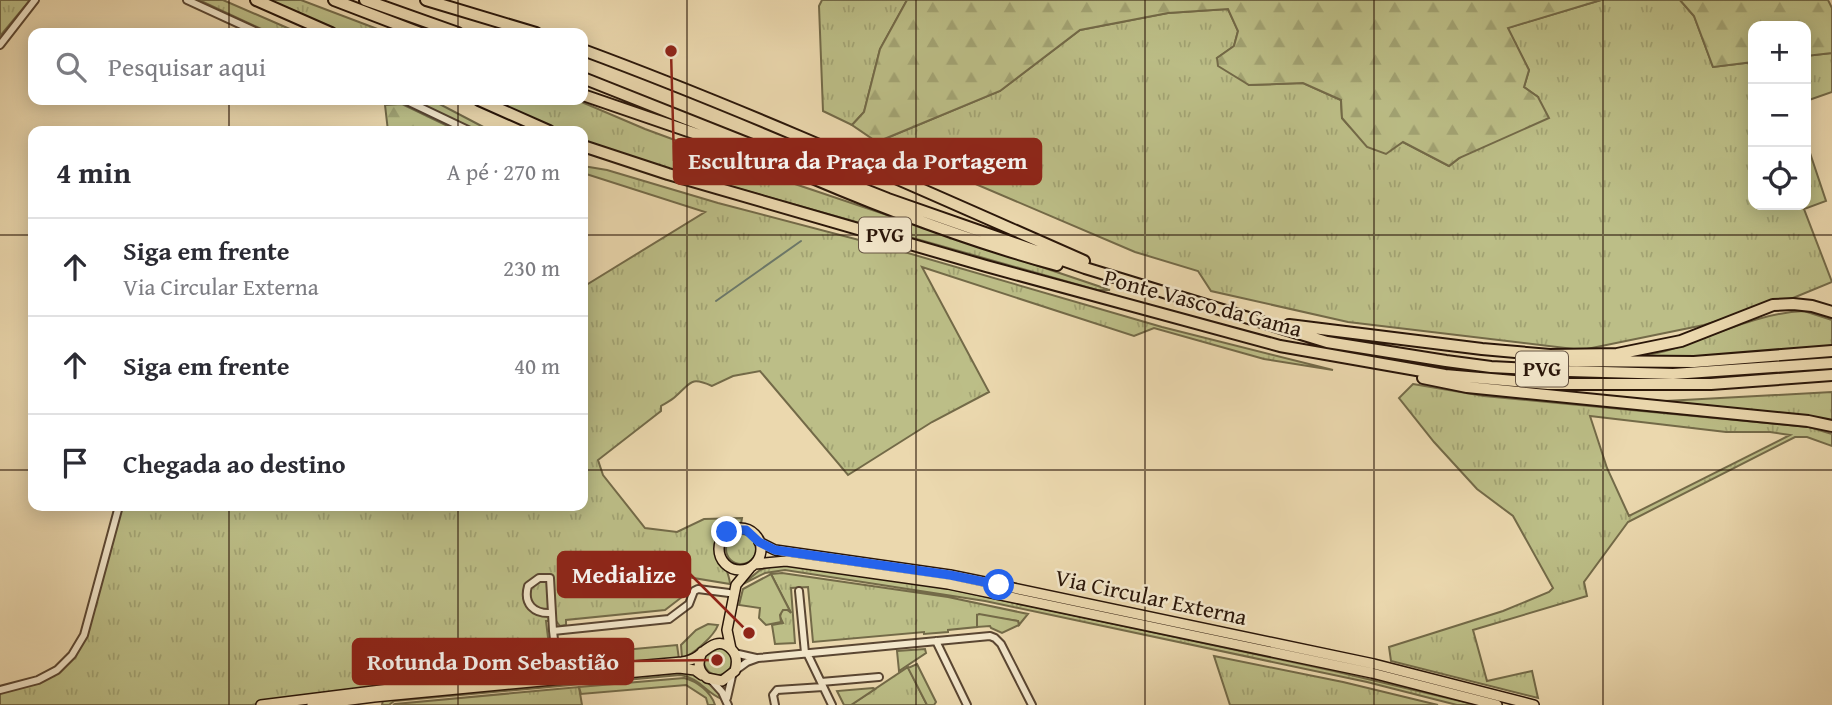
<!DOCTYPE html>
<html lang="pt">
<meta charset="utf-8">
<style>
:root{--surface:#fff;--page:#f2f2f3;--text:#2b2b33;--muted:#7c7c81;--line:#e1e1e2}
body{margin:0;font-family:"Gentium Book Plus",serif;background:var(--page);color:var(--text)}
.controls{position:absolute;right:21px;top:21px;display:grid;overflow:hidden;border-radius:14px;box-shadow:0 4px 18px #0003}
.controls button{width:63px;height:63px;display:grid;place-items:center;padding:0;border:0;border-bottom:2px solid var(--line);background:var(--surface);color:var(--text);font:35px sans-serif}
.stop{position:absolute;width:21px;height:21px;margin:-16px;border:5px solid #2563eb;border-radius:50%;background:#fff}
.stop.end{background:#2563eb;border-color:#fff;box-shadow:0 2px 7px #0008}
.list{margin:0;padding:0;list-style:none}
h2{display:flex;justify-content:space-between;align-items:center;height:91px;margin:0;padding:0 28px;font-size:30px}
h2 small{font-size:23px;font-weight:400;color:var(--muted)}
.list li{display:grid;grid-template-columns:46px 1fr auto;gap:21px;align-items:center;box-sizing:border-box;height:98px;padding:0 28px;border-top:2px solid var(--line)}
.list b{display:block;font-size:26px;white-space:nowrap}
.list p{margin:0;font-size:23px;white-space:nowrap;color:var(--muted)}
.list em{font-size:23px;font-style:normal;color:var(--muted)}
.icon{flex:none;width:38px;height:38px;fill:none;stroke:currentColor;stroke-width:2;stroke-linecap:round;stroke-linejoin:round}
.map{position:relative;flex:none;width:1832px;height:705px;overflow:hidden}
.search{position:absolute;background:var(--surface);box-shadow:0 4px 18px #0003;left:28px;top:28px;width:560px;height:77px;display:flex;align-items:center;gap:18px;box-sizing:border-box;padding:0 24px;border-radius:14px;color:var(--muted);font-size:26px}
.panel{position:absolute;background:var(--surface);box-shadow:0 4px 18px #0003;left:28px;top:126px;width:560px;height:385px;border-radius:14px}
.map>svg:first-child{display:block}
</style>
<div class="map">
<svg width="1832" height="705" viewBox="0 0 1832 705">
<defs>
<pattern id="grass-tufts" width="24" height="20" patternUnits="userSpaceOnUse" patternTransform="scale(1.75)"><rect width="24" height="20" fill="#bcbe87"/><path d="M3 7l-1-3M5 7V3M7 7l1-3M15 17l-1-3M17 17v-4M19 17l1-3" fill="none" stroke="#a2a373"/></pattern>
<pattern id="forest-firs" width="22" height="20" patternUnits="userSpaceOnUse" patternTransform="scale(1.75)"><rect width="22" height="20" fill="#bcbe87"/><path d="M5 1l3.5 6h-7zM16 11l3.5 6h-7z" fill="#a2a373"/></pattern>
</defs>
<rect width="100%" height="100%" fill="#ebd8ae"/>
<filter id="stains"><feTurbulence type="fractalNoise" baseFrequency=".00286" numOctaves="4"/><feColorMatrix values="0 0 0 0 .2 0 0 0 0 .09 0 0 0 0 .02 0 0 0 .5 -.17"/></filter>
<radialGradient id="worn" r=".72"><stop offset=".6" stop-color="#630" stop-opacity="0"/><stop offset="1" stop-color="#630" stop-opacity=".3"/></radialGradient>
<path fill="url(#grass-tufts)" stroke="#736a48" stroke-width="2" fill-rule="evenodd" d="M0,0H30L0,36Z
M199,0H223L299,33H270Z
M264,0H301L388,33H336Z
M822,0H907L880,49L864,112L852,125L823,111L819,6Z
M1601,0H1680L1694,16L1713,67L1753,62V205H1806V141L1826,201L1804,209L1832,282L1793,298L1704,325L1582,350L1348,322L1211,291L1198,271L1135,252L877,142L1000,91L1080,30L1168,13L1228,9L1238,31L1234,46L1217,58L1249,85L1303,83L1341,100L1342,118L1350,127L1403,142L1449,166L1538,97L1524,87L1529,70L1507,28Z
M1832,53V92L1806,101V56Z
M410,100H432L491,131H473Z
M483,100H577L645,129L786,181L1110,290H1097L669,169L583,141V131H559Z
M583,166L607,170L718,203L901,251L1162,327L1333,370L1264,359L1154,328L1134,336L922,267L989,392L932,422L848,475L760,371L733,376L712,386C690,376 691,383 676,396C672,400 666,403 661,406V411L598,460L603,475L645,528L677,532L704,519L742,518L740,529C701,533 729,564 730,584L687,577L682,597L665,610L566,620V625L560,626L556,621H546L552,670L299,696L252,705H0V689L38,680L57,670L84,635L119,506H583V287L705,212L583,173Z
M1804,311L1832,320V348L1687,358L1623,359C1640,356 1657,354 1672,349C1716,335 1758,313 1804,311Z
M1413,384L1484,396L1809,427L1832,434V446L1807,437H1795L1628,522L1584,582L1587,596L1473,630L1487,681L1532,671L1538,698L1391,661L1389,647L1503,611L1549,592L1553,588L1513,516L1477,489L1434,442L1399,398ZM1590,416L1726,432H1770L1790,435L1629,516L1607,468Z
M1832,392V424L1647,402Z
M726 549a15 15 0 1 1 30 0a15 15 0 1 1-30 0Z
M775,565H786L936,586L1334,671L1477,705H1457L1367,682L985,601L785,570L765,573L743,584L760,570Z
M782,573L948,597L1028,614L1019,625L1018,621L977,615V627L948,630V632L924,634V632L813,642L808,587L791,588L795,643L775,644L772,625L783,623L780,617L781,612L784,609L790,611L771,574Z
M1214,656L1343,682L1438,705H1230Z
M908,667L927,705H851Z
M579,687L582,705H393L395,704Z"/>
<path fill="url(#forest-firs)" stroke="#736a48" stroke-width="2" d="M907,0H1601L1508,28L1529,70L1524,87L1538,97L1549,118L1459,158L1449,166L1403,142L1386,154L1367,147L1342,118L1341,100L1303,83L1249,85L1218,66L1217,58L1234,46L1238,31L1228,9L1168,13L1080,30L1000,91L877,142L852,125L864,112L880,49Z
M1680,0H1828L1832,8V53L1806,56V26H1753V62L1713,67L1694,16Z
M402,104L454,129L453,131H388L385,105Z"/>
<path fill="#bcbe87" stroke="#736a48" stroke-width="2" d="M771,574L791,613L788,610H783L780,615L781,622L766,625L759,618L760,608L739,605L743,589Z
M979,614L1018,621L1019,625L1002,633L991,628L990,626L977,627V615Z
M708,624L718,625C714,636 693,655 682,658L681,645L696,630Z
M677,645L679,659L567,669L561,663L559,656Z
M704 661a14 14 0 1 1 28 0a14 14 0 1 1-28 0Z
M925,649L926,653L899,671L897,651Z
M917,664L936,702L934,705H927L908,668Z
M684,671C698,674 716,685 722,699C707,694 699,677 680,675L394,701L389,705H382L383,700Z
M684,678C697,681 711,692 715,705H708L706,698L686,685L581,694L579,687Z
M873,688L875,689L851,705H844L837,691Z"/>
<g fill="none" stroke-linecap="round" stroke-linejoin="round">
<path stroke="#6c7869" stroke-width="2" d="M716,301L801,241"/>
<defs>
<path id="minor" d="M187,0L259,33
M0,45L35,0
M405,100L470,131
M799,591L805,653
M551,613C534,614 523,604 528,586L539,578H550L553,631
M936,641L967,705
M734,653L756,658
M807,653L832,705
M736,670L747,662L758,658L990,636L995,638L1001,644L1032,705
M558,673L553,631L669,619L689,604L694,591L698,589L729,593
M712,681L722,692L728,705
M821,682L879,677
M0,690L38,680L57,670L72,655L84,635L119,506
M727,698L732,676
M775,705L773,695L777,690L823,687"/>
<path id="primary" d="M719 549a21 21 0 1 1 42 0a21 21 0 1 1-42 0Z
M759,542L775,550L950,575L999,585L1374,664L1534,705
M755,564L786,561L948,584L1372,673L1497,705
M731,649L727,630L736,585L750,568
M261,705L437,683L682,662C688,661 693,660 698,656C708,648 719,636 732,650C738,656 737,664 735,671L722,681L707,678C698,671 697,663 702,652
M312,705L374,697L679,668L695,670L702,675"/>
<path id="motorway" d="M256,0L331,33
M334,0L420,33
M365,0L458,33
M426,0L536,33
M583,50C753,113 918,188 1084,261
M583,78L888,199L1085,268L1327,342L1446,361L1491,367L1568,371L1673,374L1832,363
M583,95L749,152
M479,100L549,131
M583,146L668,174L986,266L1280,346L1445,375L1548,384H1711L1832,375
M780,164C871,204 961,239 1057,265
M1289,325L1482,349L1550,355L1617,354L1681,341L1773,305L1793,304L1812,306L1832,312
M1570,361L1694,362L1832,351
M1423,378L1467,387L1808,421L1832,426"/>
</defs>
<use href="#minor" stroke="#5a4632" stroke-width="10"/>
<use href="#primary" stroke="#2a1609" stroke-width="12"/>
<use href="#motorway" stroke="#2a1609" stroke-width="14"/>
<use href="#minor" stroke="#f2e6ca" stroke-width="6"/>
<use href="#primary" stroke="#ebd8ae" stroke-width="9"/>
<use href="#motorway" stroke="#ebd8ae" stroke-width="10"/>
</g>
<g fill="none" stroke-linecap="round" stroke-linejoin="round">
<path stroke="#2563eb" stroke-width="9" d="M727,532L734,530H746L759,542L775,550L950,575L999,585"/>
</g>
<path fill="none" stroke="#2a1609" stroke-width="2" stroke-opacity="0.55" d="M229,0V33M458,0V33M687,0V705M916,0V705M1145,0V705M1374,0V705M1603,0V705M229,100V131M458,100V131M0,235H33M583,235H1832M0,470H33M583,470H1832M229,506V705M458,506V705"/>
<g text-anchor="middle" stroke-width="5" stroke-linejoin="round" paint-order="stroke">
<g fill="#f2e6ca" stroke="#665443" stroke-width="2">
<rect x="859" y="217.5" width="52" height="35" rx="5"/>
<rect x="1516" y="351.5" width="52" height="35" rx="5"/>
</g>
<g font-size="21" font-weight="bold" fill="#2a1609">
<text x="885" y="242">PVG</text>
<text x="1542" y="376">PVG</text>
</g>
<g font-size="23" fill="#2a1609" stroke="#f2e6ca">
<text transform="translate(1203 303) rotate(15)" y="8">Ponte Vasco da Gama</text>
<text transform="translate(1151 597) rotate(12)" y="8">Via Circular Externa</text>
</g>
</g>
<path fill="none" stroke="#8f2418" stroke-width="2.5" d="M671 51L674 161M749 633L690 574M717 660L633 661"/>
<g fill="#8f2418" stroke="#f2e6ca" stroke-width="2.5">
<circle cx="671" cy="51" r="7"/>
<circle cx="749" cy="633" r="7"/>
<circle cx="717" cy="660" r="7"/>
</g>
<g fill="#8f2418" stroke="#8f2418" stroke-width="2.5">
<rect x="674" y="139" width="367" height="45" rx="7"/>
<rect x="558" y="552" width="132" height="45" rx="7"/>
<rect x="353" y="639" width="280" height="45" rx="7"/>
</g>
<g font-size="24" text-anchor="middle" font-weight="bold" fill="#fff">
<text x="858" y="169">Escultura da Praça da Portagem</text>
<text x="624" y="583">Medialize</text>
<text x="493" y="670">Rotunda Dom Sebastião</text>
</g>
<rect width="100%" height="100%" filter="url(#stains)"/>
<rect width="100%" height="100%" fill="url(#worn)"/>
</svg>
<div class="controls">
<button>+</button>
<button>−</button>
<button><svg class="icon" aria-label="locate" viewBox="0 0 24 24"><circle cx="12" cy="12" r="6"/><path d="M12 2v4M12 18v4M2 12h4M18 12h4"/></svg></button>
</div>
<div class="stop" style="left:999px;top:585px"></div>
<div class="stop end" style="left:727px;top:532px"></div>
<div class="search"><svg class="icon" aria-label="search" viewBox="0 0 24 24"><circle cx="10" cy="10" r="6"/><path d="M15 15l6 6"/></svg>Pesquisar aqui</div>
<section class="panel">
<h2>4 min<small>A pé · 270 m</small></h2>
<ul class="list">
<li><svg class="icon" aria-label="ahead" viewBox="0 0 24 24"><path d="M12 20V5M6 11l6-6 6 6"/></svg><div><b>Siga em frente</b><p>Via Circular Externa</p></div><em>230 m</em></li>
<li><svg class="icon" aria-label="ahead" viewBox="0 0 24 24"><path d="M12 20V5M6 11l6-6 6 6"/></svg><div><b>Siga em frente</b></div><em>40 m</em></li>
<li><svg class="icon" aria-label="arrive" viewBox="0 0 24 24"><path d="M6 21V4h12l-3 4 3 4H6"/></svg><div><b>Chegada ao destino</b></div></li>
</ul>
</section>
</div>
